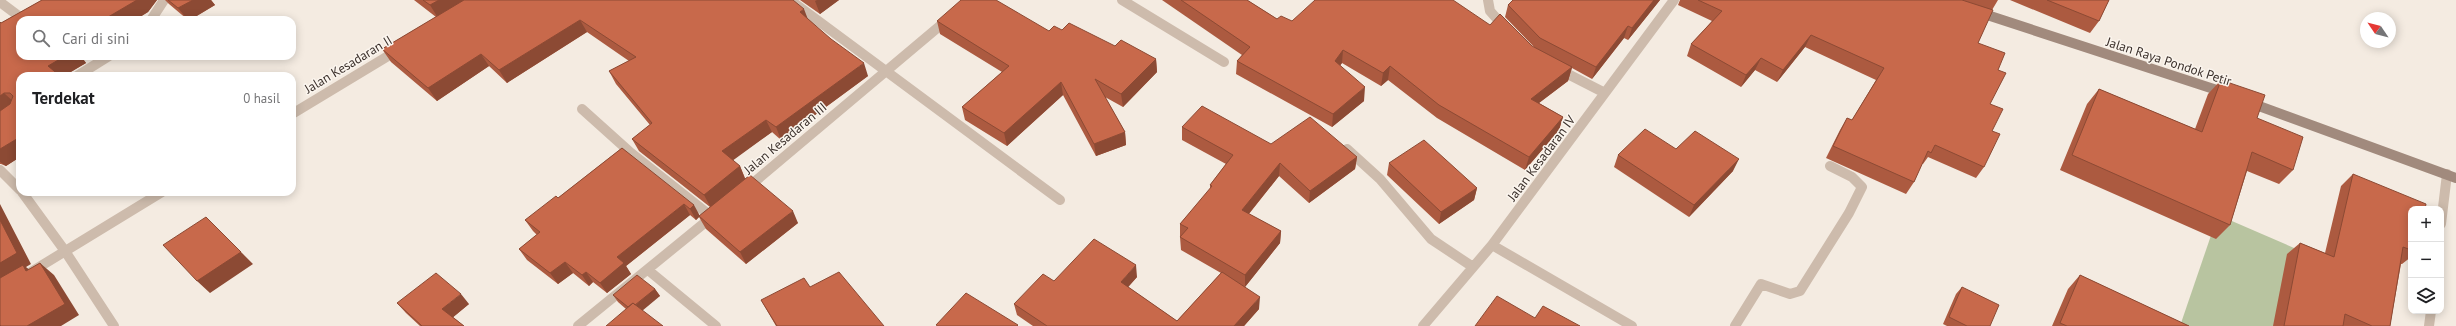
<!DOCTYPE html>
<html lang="id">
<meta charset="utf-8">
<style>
:root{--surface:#fff;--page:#f6f6f6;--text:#202124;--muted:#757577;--line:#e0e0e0}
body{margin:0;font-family:"PT Sans",sans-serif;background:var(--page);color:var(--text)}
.controls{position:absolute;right:12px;bottom:12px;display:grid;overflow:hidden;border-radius:8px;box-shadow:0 2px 10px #0003}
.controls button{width:36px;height:36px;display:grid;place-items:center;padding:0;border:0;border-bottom:1px solid var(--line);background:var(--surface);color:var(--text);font:20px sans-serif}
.compass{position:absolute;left:2360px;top:12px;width:36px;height:36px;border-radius:50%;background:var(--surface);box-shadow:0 2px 10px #0003;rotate:305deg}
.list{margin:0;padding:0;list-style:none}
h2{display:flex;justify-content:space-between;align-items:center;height:52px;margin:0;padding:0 16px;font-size:17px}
h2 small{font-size:13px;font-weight:400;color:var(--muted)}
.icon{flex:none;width:22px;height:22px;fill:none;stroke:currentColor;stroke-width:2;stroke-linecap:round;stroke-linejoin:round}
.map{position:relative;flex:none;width:2456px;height:326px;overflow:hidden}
.search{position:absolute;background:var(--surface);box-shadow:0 2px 10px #0003;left:16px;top:16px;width:280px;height:44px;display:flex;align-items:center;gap:10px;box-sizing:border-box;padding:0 14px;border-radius:12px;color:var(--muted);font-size:15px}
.panel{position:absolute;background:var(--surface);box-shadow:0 2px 10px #0003;left:16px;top:72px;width:280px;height:124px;border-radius:12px}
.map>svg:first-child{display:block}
</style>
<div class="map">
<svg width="2456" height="326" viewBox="0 0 2456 326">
<rect width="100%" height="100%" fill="#f4ebe1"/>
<path fill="#b8c4a0" d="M2218,215L2384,287L2373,326H2180Z"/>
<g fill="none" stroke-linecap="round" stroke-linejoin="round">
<path stroke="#cdbbac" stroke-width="10" d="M790,0L1060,200
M1122,0L1224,62
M1488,0L1490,11L1505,28
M0,2L24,20
M151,20L164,0
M1558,69L1605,93
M77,76L109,56
M582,109L631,153L712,217
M292,114L398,50
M1347,149L1380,179L1431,239L1473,267
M0,170L20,190
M746,189L948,19
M22,192L65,251L114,326
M2441,224L2447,174
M1492,245L1632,326
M648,270L716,326
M31,272L162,192
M578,326L713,216
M1423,326L1492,245L1674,0
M1735,326L1761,284L1790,294L1800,291L1849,213L1862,187L1852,177L1830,166
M2429,326L2431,311"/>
<path stroke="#a18a7d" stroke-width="10" d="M1978,12L2226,93
M2248,102L2456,178"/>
</g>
<path fill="#ac5a40" d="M42,0H157L148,12L135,20H20V56H88L83,59L86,63L64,76H20V157L6,166L1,164H0V22L1,23Z
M165,0H211L215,5L190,20H188L169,4Z
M414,0H793L807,18L868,76L781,140L772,132L732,160L740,166L745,178L798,223L746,264L706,229L699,217L696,220L690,215L626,266L631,274L607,293L593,282L589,286L573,273L558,284L527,260L519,249L537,235L533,231L525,220L558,198L622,148L700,216L710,207L639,151L632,139L650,125L616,84L609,71L629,61L587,32L507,83L489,66L437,101L391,62L382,49L436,17Z
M800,0H839L820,14Z
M1162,0H1247L1277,19L1292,21L1490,25L1535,48L1505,17L1508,5L1513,0H1660L1628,40L1624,38L1592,79L1572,68L1568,81L1539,103L1563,117L1559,130L1525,170L1437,118L1388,80L1381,86L1342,63L1340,65L1364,101L1332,127L1236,74L1237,61L1242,55Z
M1680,0H1998L1992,10L1978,43L1998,70L1990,104L1992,131L1984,167L1976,178L1928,157L1923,164H1922L1914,182L1906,194L1826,158L1840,130L1847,118L1852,120L1876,80L1805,47L1777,82L1755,70L1741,87L1687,56L1691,44L1712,21L1678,5Z
M2010,0H2109L2099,21L2090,33Z
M937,21L1049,31L1062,30L1156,59L1157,72L1123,107L1105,97L1125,132L1126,145L1096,156L1063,95L1007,146L965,120L962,107L1002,72L940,34Z
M2221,80L2257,118L2293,170L2279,184L2247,171L2230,225L2216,239L2060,170L2087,104L2099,89L2195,129L2208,94Z
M1182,127L1271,144L1357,157L1355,169L1309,203L1279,176L1249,214L1281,231L1280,243L1245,287L1259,309L1244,326H1033L1017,315L1014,304L1054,281L1137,277L1128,287L1177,321L1221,273L1181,250L1180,237L1181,236H1180V224L1210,189V185L1226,164L1182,140Z
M1618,155L1733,171L1689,217L1614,167Z
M1389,163L1477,188L1474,200L1439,224L1387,175Z
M2353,174L2411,209V257L2402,264H2401L2390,326H2273L2287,254L2300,243L2325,253L2341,186Z
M2080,275L2189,326H2052L2068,289Z
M810,287L884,326H776L761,300Z
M1962,287L1990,326H1947L1943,324L1956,294Z
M655,289L660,296L626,309L618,302L613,295Z
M397,303L469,304L453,317L464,326H420L406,313Z"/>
<path fill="#8c4a34" d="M137,0H157L148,12L135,20H103Z
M193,0H211L215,5L190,20H188L178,8Z
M439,0H468L438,18L430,5Z
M817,0H839L820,14L815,1Z
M1654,0H1660L1628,40L1632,28Z
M804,9L809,22L800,12Z
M580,20L587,32L507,83L499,70Z
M1628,26L1624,38L1592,79L1596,67Z
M1811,35L1805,47L1777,82L1783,70Z
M1343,50L1342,63L1334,74L1335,61Z
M481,54L489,66L437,101L428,88Z
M65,56H88L83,59L86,63L64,76H58L48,66Z
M1761,58L1755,70L1741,87L1746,75Z
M1156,59L1157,72L1123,107L1121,94Z
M864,63L868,76L781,140L776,127Z
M1390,66L1388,80L1381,86L1383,73Z
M1572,67L1568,81L1527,112L1531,99Z
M1061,82L1063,95L1007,146L1004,133Z
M1365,87L1364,101L1332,127L1333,114Z
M4,93L17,105L0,116V96Z
M1563,117L1559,130L1525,170L1529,157Z
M766,120L772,132L728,164L722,151Z
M1125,132L1126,145L1096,156L1094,144Z
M20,137V157L6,166L0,162V149Z
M1357,157L1355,169L1309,203L1310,191Z
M1739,159L1733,171L1689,217L1694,205Z
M1280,163L1279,176L1242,222V210Z
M740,166L745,179L711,208L704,195Z
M1477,188L1474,200L1439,224L1441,212Z
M0,204L31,264L26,267L37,276L0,283Z
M684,204L690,215L626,266L631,274L607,293L600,283L617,257Z
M694,205L700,216L696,220L690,209Z
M793,211L798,223L746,264L740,252Z
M206,217L253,264L210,293L197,281Z
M1281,231L1280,243L1245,287V275Z
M565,262L573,273L558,284L550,273Z
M40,263L54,275L79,315L61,326H27Z
M1136,265L1137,277L1122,294L1121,282Z
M586,272L593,282L589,286L582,275Z
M655,289L660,296L636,316L631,309Z
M461,294L469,304L451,319L442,309Z
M1260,297L1259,309L1244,326H1234Z"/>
<path fill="#c8694b" stroke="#8c4a34" d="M42,0H137L103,20H20V56H65L48,66L60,76H20V137L0,149V111L10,104L13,96L10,93H4L0,96V22L1,23Z
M168,0H193L178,8Z
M423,0H439L430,5Z
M464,0H793L804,9L800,12L831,39L864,63L776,127L766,120L722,151L740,166L704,195L632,139L652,123L609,71L636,57L580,20L499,70L481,54L428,88L382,49Z
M961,0H996L1049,31L1054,26L1062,30L1069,23L1115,46L1121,40L1156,59L1121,94L1095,79L1125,132L1094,144L1061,82L1004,133L962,107L1009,66L937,21Z
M1181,0H1247L1277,19L1281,16L1292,21L1315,0H1453L1490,25L1500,14L1532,46L1572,67L1531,99L1563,117L1529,157L1439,105L1390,66L1383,73L1343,50L1335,61L1365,87L1333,114L1237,61L1250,47Z
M1513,0H1654L1632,28L1628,26L1596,67L1540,38L1508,5Z
M1698,0H1962L1993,10L1978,43L2005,53L1998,70L2006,73L1990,104L2003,109L1992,131L2000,134L1984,167L1935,145L1931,153L1928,151L1914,182L1833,146L1847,118L1852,120L1884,68L1811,35L1783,70L1761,58L1746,75L1691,44L1722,11Z
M2047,0H2109L2099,21Z
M2221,80L2265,95L2257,118L2303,137L2293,170L2252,152L2230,225L2072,155L2099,89L2202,132Z
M1202,106L1271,144L1310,117L1357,157L1310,191L1280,163L1242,210L1281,231L1245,275L1180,237L1188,228L1180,224L1212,186L1210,185L1233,155L1182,127Z
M1645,129L1676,149L1695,131L1739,159L1694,205L1618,155Z
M1424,140L1477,188L1441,212L1389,163Z
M622,148L694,205L690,209L684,204L617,257L624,263L600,283L586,272L582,275L565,262L550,273L519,249L540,232L525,220L556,196L558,198Z
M2353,174L2426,204L2425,209H2411V250L2403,247L2390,326H2372L2345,314L2343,326H2284L2300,243L2334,257Z
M750,175L793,211L740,252L699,216Z
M206,217L241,252L197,281L163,245Z
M0,220L17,253L0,263Z
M1094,239L1136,265L1121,282L1177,321L1222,272L1260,297L1234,326H1047L1014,304L1043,274L1054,281Z
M40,263L65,304L27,326H1L0,325V278L23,265L26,271Z
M839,272L884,326H777L761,300L804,278L810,287Z
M436,273L461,294L442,309L464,326H422L397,303Z
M637,275L655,289L635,305L633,303L628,307L613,295Z
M2080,275L2189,326H2067L2060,323Z
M1962,287L1999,305L1990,326H1967L1949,317Z
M966,293L1018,325L1017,326H938L936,325Z
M1497,296L1535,318L1543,306L1580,326H1475Z
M633,303L663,326H606Z"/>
<g text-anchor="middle" stroke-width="3" stroke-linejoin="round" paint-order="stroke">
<g font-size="13" fill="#3b302b" stroke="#fbf5ee">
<text transform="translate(2169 61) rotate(18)" y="5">Jalan Raya Pondok Petir</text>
<text transform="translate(348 64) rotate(-31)" y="5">Jalan Kesadaran II</text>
<text transform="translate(785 138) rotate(-40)" y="5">Jalan Kesadaran III</text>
<text transform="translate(1541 158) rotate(-53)" y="5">Jalan Kesadaran IV</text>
</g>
</g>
</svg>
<div class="controls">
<button>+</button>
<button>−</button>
<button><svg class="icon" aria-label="layers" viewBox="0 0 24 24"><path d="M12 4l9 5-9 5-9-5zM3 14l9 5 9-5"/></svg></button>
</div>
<svg class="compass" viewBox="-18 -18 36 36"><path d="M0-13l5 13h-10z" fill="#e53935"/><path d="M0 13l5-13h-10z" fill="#757577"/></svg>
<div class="search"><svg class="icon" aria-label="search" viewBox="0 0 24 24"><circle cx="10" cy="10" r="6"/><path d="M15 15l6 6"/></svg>Cari di sini</div>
<section class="panel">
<h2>Terdekat<small>0 hasil</small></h2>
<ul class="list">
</ul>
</section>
</div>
